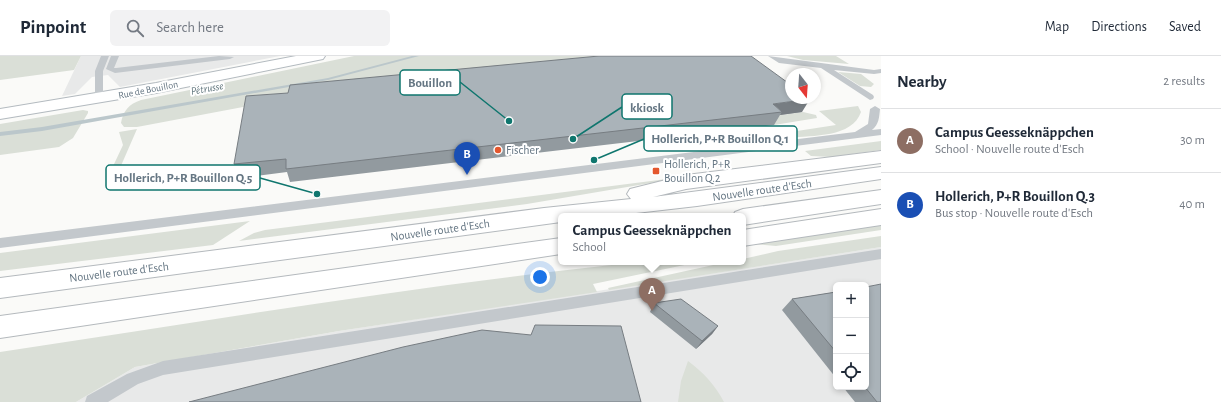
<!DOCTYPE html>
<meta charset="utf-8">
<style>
:root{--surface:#fff;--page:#f2f2f3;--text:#1f2937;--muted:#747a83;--line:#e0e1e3;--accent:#e4572e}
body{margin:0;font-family:"Alegreya Sans",sans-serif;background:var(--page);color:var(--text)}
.controls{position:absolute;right:12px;bottom:12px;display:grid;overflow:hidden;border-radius:6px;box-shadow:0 2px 6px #0003}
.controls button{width:36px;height:36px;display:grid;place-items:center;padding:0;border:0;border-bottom:1px solid var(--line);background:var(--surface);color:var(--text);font:20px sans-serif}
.compass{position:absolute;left:785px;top:12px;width:36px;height:36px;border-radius:50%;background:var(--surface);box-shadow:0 2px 6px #0003;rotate:163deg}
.you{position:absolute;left:540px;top:221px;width:14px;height:14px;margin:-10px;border:3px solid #fff;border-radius:50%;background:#1a73e8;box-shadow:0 0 0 6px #1a73e833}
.badge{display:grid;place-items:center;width:26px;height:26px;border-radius:50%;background:var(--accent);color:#fff;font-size:13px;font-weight:700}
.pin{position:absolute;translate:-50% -33px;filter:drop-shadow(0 1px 2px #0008)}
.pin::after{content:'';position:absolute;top:21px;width:14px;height:12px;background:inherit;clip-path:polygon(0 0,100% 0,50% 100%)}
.popup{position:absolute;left:558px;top:157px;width:188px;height:52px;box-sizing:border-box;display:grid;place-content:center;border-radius:6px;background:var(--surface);filter:drop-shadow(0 1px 3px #0005);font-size:13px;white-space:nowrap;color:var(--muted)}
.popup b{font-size:15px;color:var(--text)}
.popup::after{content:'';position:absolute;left:50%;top:100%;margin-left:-8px;border:8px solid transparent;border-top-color:var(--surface)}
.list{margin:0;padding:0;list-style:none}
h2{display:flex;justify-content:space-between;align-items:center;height:52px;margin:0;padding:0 16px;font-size:17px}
h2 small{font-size:13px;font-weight:400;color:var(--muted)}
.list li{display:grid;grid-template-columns:26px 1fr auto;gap:12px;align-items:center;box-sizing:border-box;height:64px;padding:0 16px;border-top:1px solid var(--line)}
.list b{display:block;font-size:15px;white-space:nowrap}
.list p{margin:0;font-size:13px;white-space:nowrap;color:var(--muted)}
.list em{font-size:13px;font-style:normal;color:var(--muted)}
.icon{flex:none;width:22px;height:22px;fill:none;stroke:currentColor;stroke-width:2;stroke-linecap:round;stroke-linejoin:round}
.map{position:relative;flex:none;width:881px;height:346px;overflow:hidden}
header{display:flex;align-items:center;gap:24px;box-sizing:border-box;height:56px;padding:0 20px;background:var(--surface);border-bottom:1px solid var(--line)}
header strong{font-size:19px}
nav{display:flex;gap:22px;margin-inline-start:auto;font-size:14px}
.search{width:280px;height:36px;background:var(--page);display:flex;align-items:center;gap:10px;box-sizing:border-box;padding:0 14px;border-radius:6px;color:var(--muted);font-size:15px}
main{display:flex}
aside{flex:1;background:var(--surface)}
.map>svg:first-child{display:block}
</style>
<header>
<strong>Pinpoint</strong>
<div class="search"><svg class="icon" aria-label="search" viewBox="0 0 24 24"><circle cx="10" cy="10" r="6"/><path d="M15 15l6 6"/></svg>Search here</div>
<nav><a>Map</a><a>Directions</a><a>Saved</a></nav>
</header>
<main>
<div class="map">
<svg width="881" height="346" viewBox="0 0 881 346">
<rect width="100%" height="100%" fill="#fafaf8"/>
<path fill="#e8e9e9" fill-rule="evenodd" d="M81,0H280L120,31L108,19L92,21L75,38L62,40Z
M881,191V346H76L135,311L339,275ZM836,229H866V331H836Z"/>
<path fill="#dadfd7" d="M0,0H81L74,14L0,24Z
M354,0H715L791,39L243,51L137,71H124L121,67C123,55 129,48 141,44Z
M787,0H836L849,8L803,4Z
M838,16L861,18L874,28L871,31L860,30Z
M858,50L861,56C852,82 813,79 789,82L784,77L836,69L819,55Z
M83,54L88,55V57L73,82L59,91L0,99V68Z
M803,56L816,59L817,62L774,69L766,61Z
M137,73L120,112L136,110L132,120L107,123L123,89L119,76Z
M881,85V94L831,101L811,100L805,95Z
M698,119L527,148L239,185L254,177L265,174Z
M250,165L213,189L0,215V197Z
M881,168V174L776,190L754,188Z
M881,180V191L609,234L608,232L727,206H743V203L778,195Z
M640,206H699L593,228L597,236L339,275L135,311L76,346H0V296C213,264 426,228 640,206Z
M688,305C703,316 715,329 724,346H678L681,325Z"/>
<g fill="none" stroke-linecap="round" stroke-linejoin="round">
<path fill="#bbc7cb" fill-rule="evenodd" d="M412,0H419L328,24L42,75L0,80V76L42,71L328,22Z"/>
<defs>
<path id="secondary" d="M296,0H325L323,3L318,4L156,37L0,63V53L156,27Z"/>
<path id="highway" d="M881,95V107L686,133L653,141L881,111V123L697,150L610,160H561V166L0,242V222L544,152L631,143L627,138L630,133L686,119Z
M881,134V148L743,169V160H733L735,156L743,153Z
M881,153V169L743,190V174Z
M561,182V198L0,282V260Z"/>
</defs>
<use href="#secondary" stroke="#b3babf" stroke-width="2"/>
<use href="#highway" stroke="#b4b9bd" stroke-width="2"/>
<path fill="#c3c8cc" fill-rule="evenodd" d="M101,0H109L103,15V42L99,45L95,42V15Z
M111,0H119L114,12H116L219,0L234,1L230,3L115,17L106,13Z
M768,0L874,14L881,13V17L874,18L834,14L873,39L874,41L873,43L870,44L821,12L779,7Z
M875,50L880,53C879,62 879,68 872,74L881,73V79L0,192V182L855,76L868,68L870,53Z
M881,193V203L163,319L138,328L108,346H85L87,340L127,318L163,305Z"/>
<use href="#secondary" fill="#fff" fill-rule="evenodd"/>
<use href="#highway" fill="#fff" fill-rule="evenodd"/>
</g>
<path fill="#929a9f" d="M288,37L802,56L780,59L774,69L290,126L287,116L239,122L234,108Z
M836,236V322L782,254L792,243Z
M654,247L718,270L712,278L696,293L650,256Z
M843,331H866L881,346H855Z"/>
<path fill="#777d82" d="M810,43L802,56L780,59L782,56L773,48Z
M718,270L712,278L696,293L702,285Z"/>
<path fill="#aab3b9" stroke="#777d82" d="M599,0H751L791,29V42H808L810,43L773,48L782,56L286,113V103L234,108L246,40L288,37L290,29Z
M881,228V346H877L865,331H866V231Z
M836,236V296L792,243Z
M681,243L718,270L702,285L654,247Z
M535,269L621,270L641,346H189L403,291L482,274L531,279Z"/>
<g fill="#e4572e" stroke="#fff" stroke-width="1.5">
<circle cx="498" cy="94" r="4"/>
<rect x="652" y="111" width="8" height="8" rx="2"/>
</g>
<g text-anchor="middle" stroke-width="4" stroke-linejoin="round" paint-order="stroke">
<g font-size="10" fill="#657683" stroke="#fff">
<text transform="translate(148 33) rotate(-11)" y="4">Rue de Bouillon</text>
</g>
<g font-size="11" font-style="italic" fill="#60757c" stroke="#fff">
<text transform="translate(207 32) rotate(-10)" y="4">Pétrusse</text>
</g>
<g font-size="12" fill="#657683" stroke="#fff" text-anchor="start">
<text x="506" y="98">Fischer</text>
<text x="664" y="112">Hollerich, P+R<tspan x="664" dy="14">Bouillon Q.2</tspan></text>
</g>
<g font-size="12" fill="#657683" stroke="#fff">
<text transform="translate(762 134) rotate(-8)" y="4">Nouvelle route d'Esch</text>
<text transform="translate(440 174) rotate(-8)" y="4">Nouvelle route d'Esch</text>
<text transform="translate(119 216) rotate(-7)" y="4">Nouvelle route d'Esch</text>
</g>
</g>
<path fill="none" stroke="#0f766e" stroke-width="1.5" d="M509 65L460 26M573 83L622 51M594 104L644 83M317 138L260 122"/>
<g fill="#0f766e" stroke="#fff" stroke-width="1.5">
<circle cx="509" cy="65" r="4"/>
<circle cx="573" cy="83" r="4"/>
<circle cx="594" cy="104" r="4"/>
<circle cx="317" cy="138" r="4"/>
</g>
<g fill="#fff" stroke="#0f766e" stroke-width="1.5">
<rect x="400" y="14" width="60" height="25" rx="4"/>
<rect x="622" y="38" width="50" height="25" rx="4"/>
<rect x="644" y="70" width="153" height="25" rx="4"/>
<rect x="106" y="109" width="154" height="25" rx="4"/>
</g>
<g font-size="13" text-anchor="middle" font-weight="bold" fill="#657683">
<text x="430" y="31">Bouillon</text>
<text x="647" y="56">kkiosk</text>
<text x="720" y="87">Hollerich, P+R Bouillon Q.1</text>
<text x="183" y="126">Hollerich, P+R Bouillon Q.5</text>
</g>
</svg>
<div class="controls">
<button>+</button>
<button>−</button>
<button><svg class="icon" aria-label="locate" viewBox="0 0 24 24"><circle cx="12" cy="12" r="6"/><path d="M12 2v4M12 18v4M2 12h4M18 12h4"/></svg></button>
</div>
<svg class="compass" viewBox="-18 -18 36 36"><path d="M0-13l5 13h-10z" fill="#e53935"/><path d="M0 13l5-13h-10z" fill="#747a83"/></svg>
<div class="you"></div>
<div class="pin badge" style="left:652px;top:255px;background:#8d6e63">A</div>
<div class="popup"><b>Campus Geesseknäppchen</b>School</div>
<div class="pin badge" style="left:467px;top:119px;background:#1a4fb4">B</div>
</div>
<aside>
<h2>Nearby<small>2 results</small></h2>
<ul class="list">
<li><span class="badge" style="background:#8d6e63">A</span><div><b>Campus Geesseknäppchen</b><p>School · Nouvelle route d'Esch</p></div><em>30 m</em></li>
<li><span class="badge" style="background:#1a4fb4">B</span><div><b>Hollerich, P+R Bouillon Q.3</b><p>Bus stop · Nouvelle route d'Esch</p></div><em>40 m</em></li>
</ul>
</aside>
</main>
